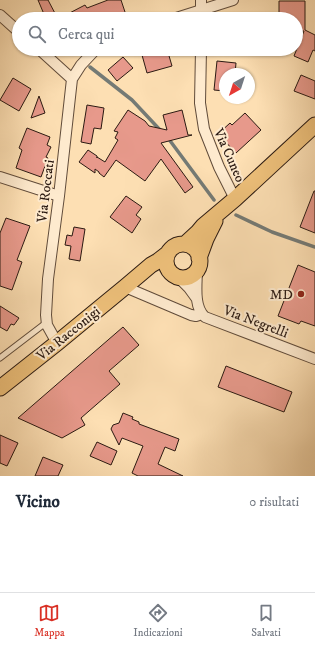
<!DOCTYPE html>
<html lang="it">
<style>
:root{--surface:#fff;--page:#f2f2f3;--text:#1f2937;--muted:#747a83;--line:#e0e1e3;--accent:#d93025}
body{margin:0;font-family:"IM FELL DW Pica",serif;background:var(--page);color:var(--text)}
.compass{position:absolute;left:219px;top:68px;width:36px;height:36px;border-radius:50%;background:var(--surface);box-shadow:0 1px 3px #0004;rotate:219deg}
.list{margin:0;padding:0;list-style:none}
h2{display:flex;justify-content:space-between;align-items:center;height:52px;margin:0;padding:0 16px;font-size:17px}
h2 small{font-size:13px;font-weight:400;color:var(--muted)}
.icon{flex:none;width:22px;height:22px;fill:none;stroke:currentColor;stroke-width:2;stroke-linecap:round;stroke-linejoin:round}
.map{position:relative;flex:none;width:315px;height:476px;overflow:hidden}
.search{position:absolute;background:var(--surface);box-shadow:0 1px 3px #0004;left:12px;right:12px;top:12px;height:44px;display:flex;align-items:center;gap:10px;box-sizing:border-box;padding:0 14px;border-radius:22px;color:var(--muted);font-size:15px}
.sheet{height:116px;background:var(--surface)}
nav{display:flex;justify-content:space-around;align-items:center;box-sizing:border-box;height:56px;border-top:1px solid var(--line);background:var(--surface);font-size:11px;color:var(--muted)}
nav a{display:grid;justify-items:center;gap:2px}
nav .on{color:var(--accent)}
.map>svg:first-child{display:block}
</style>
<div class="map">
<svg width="315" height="476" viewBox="0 0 315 476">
<rect width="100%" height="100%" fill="#fddfb3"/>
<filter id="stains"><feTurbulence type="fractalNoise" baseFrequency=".005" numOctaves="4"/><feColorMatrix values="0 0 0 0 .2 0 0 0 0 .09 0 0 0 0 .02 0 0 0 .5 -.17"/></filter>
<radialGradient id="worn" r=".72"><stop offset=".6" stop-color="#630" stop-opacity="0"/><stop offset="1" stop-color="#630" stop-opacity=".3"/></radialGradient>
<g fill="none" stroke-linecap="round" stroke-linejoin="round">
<path stroke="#747a75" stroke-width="3.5" d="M90,67L132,100L161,131
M168,138L214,200
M236,215L272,232L315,247"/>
</g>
<path fill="#e7998b" stroke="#2b1a12" d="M38,0H48L58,19L85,5L87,8L108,0H121L126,15L116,19H46Z
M279,1H305V30L315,35V51L313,50L308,62L294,56L304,31H296V19H279Z
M161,49H167L172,66L147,73L142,55Z
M123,57L133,68L117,81L108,70Z
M217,61L236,63L235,74H225V91L214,90Z
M301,75L315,81V99L294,91Z
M13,78L31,89L19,111L0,100Z
M39,96L45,113L31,118Z
M87,105L104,108L101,129L94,128L91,144L81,142Z
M128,110L145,121L149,126L167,130L163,115L182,110L188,135H192L161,143L193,187L185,193L161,159L145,181L116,160L104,177L99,173V172L95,169V173L79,162L88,150L97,156V158V157L105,162L118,140L115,138L118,132L114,131Z
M245,113L261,130L236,153L218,134L230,123L232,125Z
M27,128L50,137L47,145L51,147L46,157L48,158L41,177L16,168L22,150L19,148Z
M314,191H315V233L300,227Z
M126,196L142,207L136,215L141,219L132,233L110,217Z
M6,218L30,226L17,260L22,262L12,290L0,286V233Z
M74,227L85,229L80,261L69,259L71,246L65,245L67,235L72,236Z
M298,265L315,272V326L301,321L299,324L278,316Z
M0,306L19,318L14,325L11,324L7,331L0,327Z
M123,327L139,345L109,371L120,384L81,418L85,425L62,438L18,418Z
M226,366L292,392L284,412L218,387Z
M123,413L133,417L132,419L139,422V424L179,439L175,451L165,447L158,464L183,476H138L132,473L143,446L122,438L119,445L111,429L113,425L119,423Z
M0,435L18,443L7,466L0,463Z
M97,442L117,451L111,465L90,456Z
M43,457L63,465L58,476H35Z"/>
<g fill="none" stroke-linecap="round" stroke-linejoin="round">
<defs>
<path id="lane" d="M0,358L47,322"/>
<path id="street" d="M201,0V19
M0,15L19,32
M173,19L233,0
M39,49L72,79
M201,49L200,103L204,129L219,167L235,199
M0,177L59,196
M197,269C197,283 193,307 205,317L315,359
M177,276L189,288L197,299
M125,287L191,315L196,316L202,314
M57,343L47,325L46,315L48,279L59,196L72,79L81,65L96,49"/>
<path id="primary" d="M185,244L198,232L203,226L235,199L315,125
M166 261a17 17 0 1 1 34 0a17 17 0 1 1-34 0Z
M199,258L206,239L215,221
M0,388L57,343L125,287L151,265L158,261L167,254"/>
</defs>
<use href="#lane" stroke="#604b3a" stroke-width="7"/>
<use href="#street" stroke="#604b3a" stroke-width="12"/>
<use href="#primary" stroke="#2b1a12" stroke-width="17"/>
<use href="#lane" stroke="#feeace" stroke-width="5"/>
<use href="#street" stroke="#feeace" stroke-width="10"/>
<use href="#primary" stroke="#eec07a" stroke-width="15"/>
</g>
<circle fill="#8f2418" stroke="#feeace" stroke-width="1.5" cx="301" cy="294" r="4"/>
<g text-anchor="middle" stroke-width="4" stroke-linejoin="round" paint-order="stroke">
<g font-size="14" fill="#2b1a12" stroke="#feeace">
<text transform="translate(230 155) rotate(66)" y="5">Via Cuneo</text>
<text transform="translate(45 191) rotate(-83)" y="5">Via Roccati</text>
<text transform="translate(256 321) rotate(21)" y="5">Via Negrelli</text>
<text transform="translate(68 333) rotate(-39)" y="5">Via Racconigi</text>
</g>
<g font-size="14" fill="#2b1a12" stroke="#feeace" text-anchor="end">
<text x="293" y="299">MD</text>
</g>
</g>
<rect width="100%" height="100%" filter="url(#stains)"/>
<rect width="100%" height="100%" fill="url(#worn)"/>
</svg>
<svg class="compass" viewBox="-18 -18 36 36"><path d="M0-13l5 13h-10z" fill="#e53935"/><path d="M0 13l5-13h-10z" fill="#747a83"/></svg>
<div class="search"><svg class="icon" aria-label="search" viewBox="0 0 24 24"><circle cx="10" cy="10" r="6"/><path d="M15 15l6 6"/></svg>Cerca qui</div>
</div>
<section class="sheet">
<h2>Vicino<small>0 risultati</small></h2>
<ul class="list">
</ul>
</section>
<nav>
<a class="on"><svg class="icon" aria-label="map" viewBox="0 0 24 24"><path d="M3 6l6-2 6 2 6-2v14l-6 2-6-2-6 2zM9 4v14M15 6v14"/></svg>Mappa</a>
<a><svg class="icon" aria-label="directions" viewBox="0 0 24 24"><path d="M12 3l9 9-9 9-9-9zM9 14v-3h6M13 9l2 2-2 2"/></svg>Indicazioni</a>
<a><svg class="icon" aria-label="saved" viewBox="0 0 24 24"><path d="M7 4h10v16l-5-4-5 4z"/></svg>Salvati</a>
</nav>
